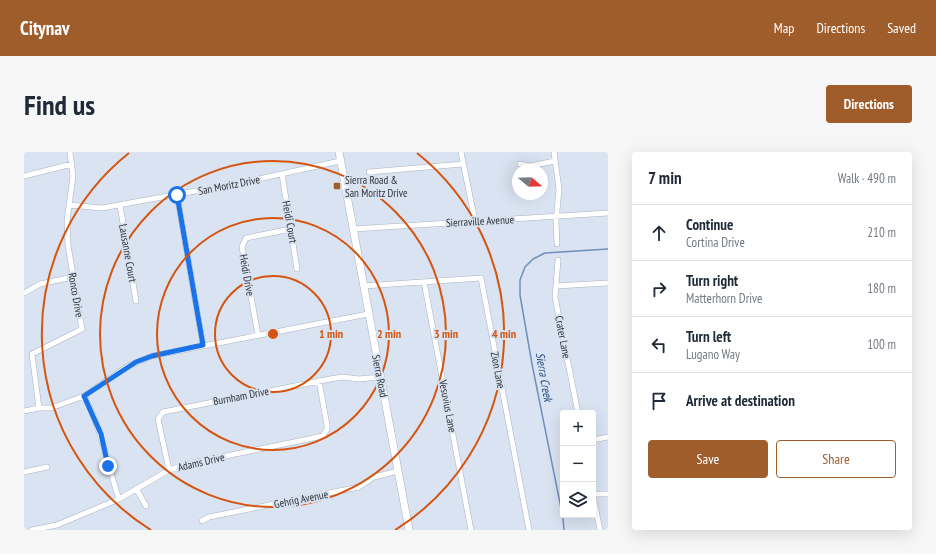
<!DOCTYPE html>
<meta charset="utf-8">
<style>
:root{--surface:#fff;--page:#f6f6f7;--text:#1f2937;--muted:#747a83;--line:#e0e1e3;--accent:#a05d2c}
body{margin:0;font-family:"PT Sans Narrow",sans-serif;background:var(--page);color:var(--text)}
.controls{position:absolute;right:12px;bottom:12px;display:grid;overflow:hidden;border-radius:4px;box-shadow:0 4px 16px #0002}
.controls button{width:36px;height:36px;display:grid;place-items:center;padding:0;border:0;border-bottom:1px solid var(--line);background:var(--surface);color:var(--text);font:20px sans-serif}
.compass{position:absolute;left:488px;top:12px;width:36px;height:36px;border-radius:50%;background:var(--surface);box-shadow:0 4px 16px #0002;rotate:109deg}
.stop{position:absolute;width:12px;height:12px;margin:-9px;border:3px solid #1a73e8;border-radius:50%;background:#fff}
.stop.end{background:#1a73e8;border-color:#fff;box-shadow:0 1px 4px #0008}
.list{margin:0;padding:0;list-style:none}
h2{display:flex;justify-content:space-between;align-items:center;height:52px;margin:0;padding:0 16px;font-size:17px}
h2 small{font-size:13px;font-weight:400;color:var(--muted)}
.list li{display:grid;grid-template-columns:26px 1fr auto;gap:12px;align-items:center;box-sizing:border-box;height:56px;padding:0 16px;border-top:1px solid var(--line)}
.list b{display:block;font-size:15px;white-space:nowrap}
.list p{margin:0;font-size:13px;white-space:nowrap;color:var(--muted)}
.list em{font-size:13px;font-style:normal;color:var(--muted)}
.actions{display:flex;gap:8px;padding:12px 16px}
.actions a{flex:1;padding:9px 0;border:1px solid var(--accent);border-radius:4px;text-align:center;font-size:14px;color:var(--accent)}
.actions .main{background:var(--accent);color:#fff}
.icon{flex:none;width:22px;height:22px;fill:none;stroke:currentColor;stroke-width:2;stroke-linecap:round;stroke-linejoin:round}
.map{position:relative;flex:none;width:584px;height:378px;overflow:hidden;border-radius:4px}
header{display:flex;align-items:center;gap:24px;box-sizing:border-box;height:56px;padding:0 20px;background:var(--accent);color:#fff}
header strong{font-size:19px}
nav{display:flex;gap:22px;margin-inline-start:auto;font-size:14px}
.intro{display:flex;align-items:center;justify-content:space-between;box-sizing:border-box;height:96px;padding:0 24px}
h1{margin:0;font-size:28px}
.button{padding:10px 18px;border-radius:4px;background:var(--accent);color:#fff;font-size:14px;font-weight:700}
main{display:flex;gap:24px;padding:0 24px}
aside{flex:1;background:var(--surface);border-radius:4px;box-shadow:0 4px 16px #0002}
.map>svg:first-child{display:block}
</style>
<header>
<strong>Citynav</strong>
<nav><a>Map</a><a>Directions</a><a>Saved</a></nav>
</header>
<div class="intro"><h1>Find us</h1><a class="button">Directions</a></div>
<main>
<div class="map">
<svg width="584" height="378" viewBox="0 0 584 378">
<rect width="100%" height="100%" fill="#d9e3f1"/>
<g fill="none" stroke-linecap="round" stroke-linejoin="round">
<path stroke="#718ebb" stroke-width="1.5" d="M540,378L539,366L508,212L496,143V128L501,115L509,107L521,101L584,97"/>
<defs>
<path id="street" d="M437,0L451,69
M530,0L535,37L532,70L533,92
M496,12L506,14L531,9
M345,20L439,12
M258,22L273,117
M0,24L48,12
M153,43L179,193
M45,53L78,56L221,30L316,9
M96,53L112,149
M329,77L584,61
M534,108L531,145L554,261
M400,130L447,378
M339,134L457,126L505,378
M532,134L584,131
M0,141L16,132L49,125
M234,183L218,95L222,86L267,77
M60,244C78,277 83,312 95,347
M15,256L8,202L58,177L44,93L43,69L49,24L46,0
M0,259L15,256H27L60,244L104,214L128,204L344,162
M569,288L584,285
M145,318L134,267L139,260L306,227L319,225L335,227L356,225
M0,320L23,315
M113,338L122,354
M569,342H584
M569,344L576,378
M178,369L185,365L335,335L350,325L374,319
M8,378L33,373L95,347L145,318L168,311L299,284L303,277V273L295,229"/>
<path id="secondary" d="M315,0L385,378"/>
</defs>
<use href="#street" stroke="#a9b2bf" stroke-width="6"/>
<use href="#secondary" stroke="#a9b2bf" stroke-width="8"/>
<use href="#street" stroke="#fff" stroke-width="5"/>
<use href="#secondary" stroke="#fff" stroke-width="7"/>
</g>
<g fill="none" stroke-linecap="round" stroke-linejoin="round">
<path stroke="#1a73e8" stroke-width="5" d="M84,314L77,282L60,244L112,210L128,204L179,193L153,43"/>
</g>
<g fill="none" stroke="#d55510" stroke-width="2">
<circle cx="249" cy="182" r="58"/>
<circle cx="249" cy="182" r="116"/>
<circle cx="249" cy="182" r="173"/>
<path d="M127 378A231 231 0 0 1 105 1M393 1A231 231 0 0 1 371 378"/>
</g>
<rect fill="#a05d2c" stroke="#d9e3f1" stroke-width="1.5" x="309" y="30" width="8" height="8" rx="2"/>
<g text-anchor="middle" stroke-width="4" stroke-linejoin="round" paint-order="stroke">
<g font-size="11" fill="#2e3237" stroke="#d9e3f1" text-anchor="start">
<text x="321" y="32">Sierra Road &amp;<tspan x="321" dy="13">San Moritz Drive</tspan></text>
</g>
<g font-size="11" fill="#2e3237" stroke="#d9e3f1">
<text transform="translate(205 33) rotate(-11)" y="4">San Moritz Drive</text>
<text transform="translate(456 69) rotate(-3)" y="4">Sierraville Avenue</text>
<text transform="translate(266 70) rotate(80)" y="4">Heidi Court</text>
<text transform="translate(104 101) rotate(80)" y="4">Lausanne Court</text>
<text transform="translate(223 123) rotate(80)" y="4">Heidi Drive</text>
<text transform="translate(52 143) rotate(80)" y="4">Ronco Drive</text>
<text transform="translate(539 185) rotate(79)" y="4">Crater Lane</text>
<text transform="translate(474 218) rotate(79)" y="4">Zion Lane</text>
<text transform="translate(356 224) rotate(79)" y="4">Sierra Road</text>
<text transform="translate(217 244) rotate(-11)" y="4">Burnham Drive</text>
<text transform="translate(424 254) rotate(79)" y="4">Vesuvius Lane</text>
<text transform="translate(177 310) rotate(-13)" y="4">Adams Drive</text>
<text transform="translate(277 347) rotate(-11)" y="4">Gehrig Avenue</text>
</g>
<g font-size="12" font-style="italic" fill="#1f437d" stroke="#d9e3f1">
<text transform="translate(520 225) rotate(80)" y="4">Sierra Creek</text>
</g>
</g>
<circle cx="249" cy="182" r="6" fill="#d55510" stroke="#d9e3f1" stroke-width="2"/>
<g font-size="12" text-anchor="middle" font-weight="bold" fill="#d55510" stroke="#d9e3f1" stroke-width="4" stroke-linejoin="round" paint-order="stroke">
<text x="307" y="186">1 min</text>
<text x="365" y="186">2 min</text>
<text x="422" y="186">3 min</text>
<text x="480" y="186">4 min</text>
</g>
</svg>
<div class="controls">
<button>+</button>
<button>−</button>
<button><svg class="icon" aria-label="layers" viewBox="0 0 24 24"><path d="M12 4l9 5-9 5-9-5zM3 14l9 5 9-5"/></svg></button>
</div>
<svg class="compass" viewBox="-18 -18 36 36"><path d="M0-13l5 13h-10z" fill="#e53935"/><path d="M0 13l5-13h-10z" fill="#747a83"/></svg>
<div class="stop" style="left:153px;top:43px"></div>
<div class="stop end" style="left:84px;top:314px"></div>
</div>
<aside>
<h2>7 min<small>Walk · 490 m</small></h2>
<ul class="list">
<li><svg class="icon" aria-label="ahead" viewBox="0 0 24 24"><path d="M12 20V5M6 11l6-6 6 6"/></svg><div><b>Continue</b><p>Cortina Drive</p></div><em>210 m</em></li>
<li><svg class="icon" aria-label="right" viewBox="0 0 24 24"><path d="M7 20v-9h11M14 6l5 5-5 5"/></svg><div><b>Turn right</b><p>Matterhorn Drive</p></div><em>180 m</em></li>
<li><svg class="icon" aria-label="left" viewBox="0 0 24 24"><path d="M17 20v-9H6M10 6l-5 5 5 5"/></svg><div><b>Turn left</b><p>Lugano Way</p></div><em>100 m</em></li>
<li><svg class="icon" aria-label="arrive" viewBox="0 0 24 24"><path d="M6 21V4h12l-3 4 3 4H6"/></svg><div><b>Arrive at destination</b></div></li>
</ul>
<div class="actions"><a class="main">Save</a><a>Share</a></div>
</aside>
</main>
